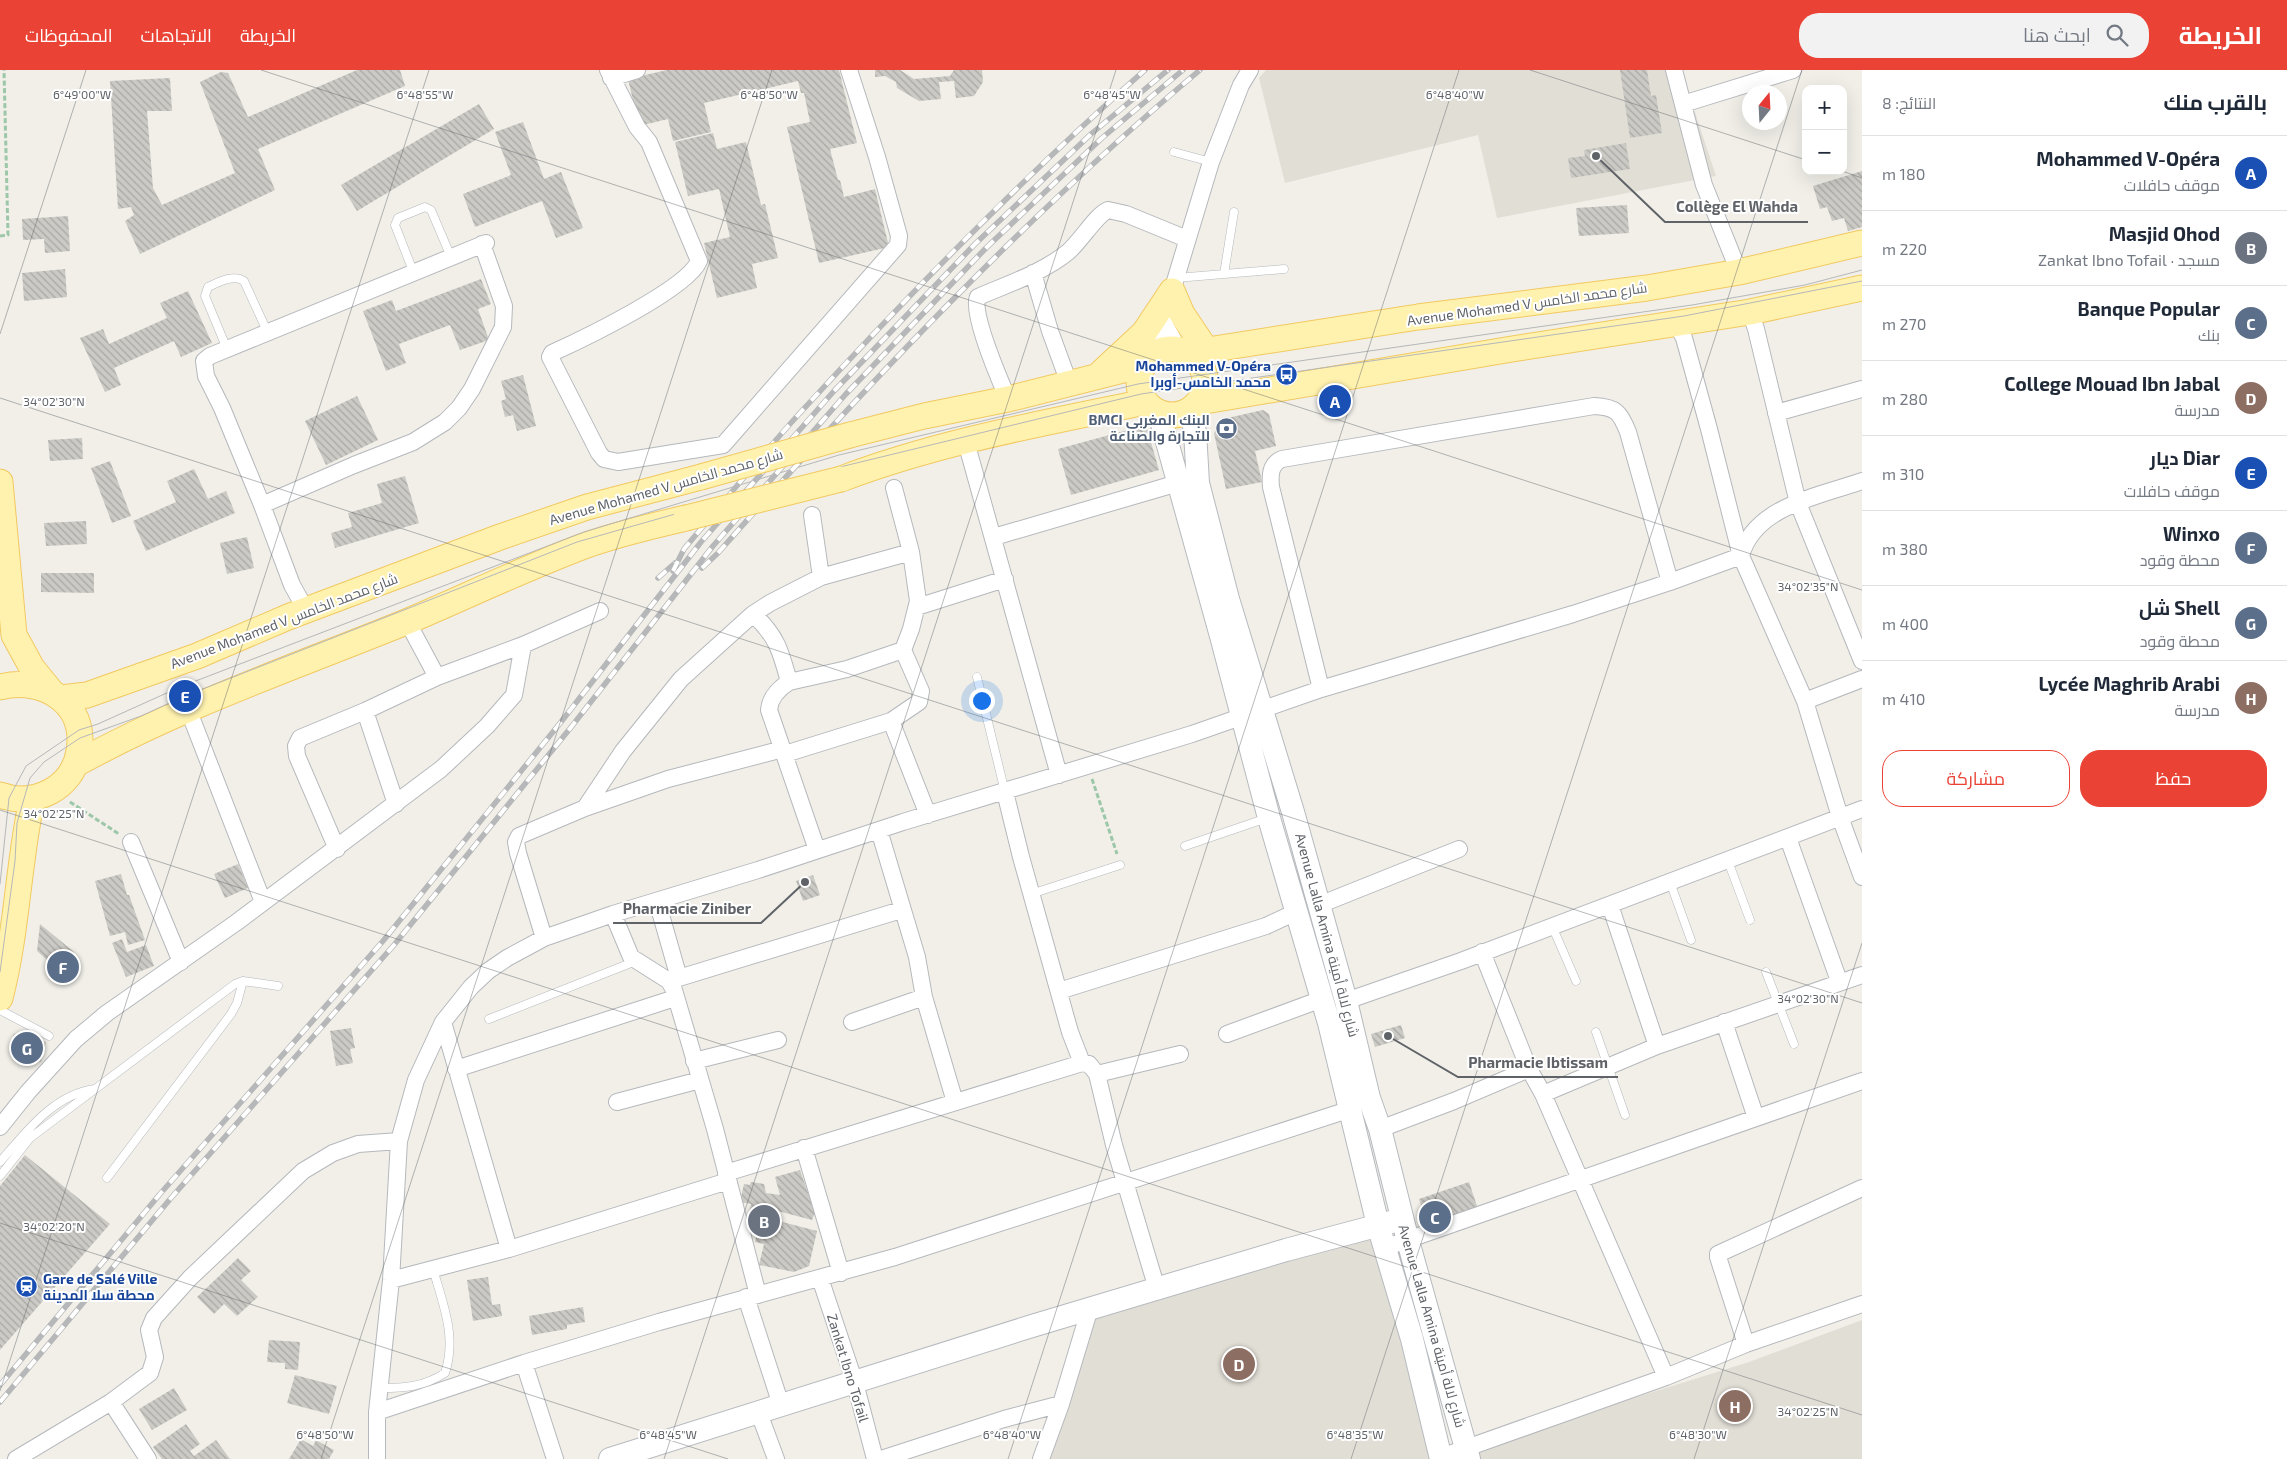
<!DOCTYPE html>
<html lang="ar">
<meta charset="utf-8">
<style>
:root{--surface:#fff;--page:#f2f2f3;--text:#1f2937;--muted:#747a83;--line:#e0e1e3;--accent:#ea4335}
body{margin:0;font-family:"Exo 2",Cairo,sans-serif;background:var(--page);color:var(--text);direction:rtl}
.controls{position:absolute;right:15px;top:15px;display:grid;overflow:hidden;border-radius:10px;box-shadow:0 5px 20px #0002}
.controls button{width:45px;height:45px;display:grid;place-items:center;padding:0;border:0;border-bottom:1px solid var(--line);background:var(--surface);color:var(--text);font:25px sans-serif}
.compass{position:absolute;left:1742px;top:15px;width:45px;height:45px;border-radius:50%;background:var(--surface);box-shadow:0 5px 20px #0002;rotate:18deg}
.you{position:absolute;left:981px;top:630px;width:18px;height:18px;margin:-12px;border:4px solid #fff;border-radius:50%;background:#1a73e8;box-shadow:0 0 0 8px #1a73e833}
.badge{display:grid;place-items:center;width:32px;height:32px;border-radius:50%;background:var(--accent);color:#fff;font-size:16px;font-weight:700}
.pin{position:absolute;translate:-50% -50%;border:2px solid #fff;box-shadow:0 1px 5px #0006}
.list{margin:0;padding:0;list-style:none}
h2{display:flex;justify-content:space-between;align-items:center;height:65px;margin:0;padding:0 20px;font-size:21px}
h2 small{font-size:16px;font-weight:400;color:var(--muted)}
.list li{display:grid;grid-template-columns:32px 1fr auto;gap:15px;align-items:center;box-sizing:border-box;height:75px;padding:0 20px;border-top:1px solid var(--line)}
.list b{display:block;font-size:19px;white-space:nowrap}
.list p{margin:0;font-size:16px;white-space:nowrap;color:var(--muted)}
.list em{font-size:16px;font-style:normal;color:var(--muted)}
.actions{display:flex;gap:10px;padding:15px 20px}
.actions a{flex:1;padding:11px 0;border:1px solid var(--accent);border-radius:20px;text-align:center;font-size:18px;color:var(--accent)}
.actions .main{background:var(--accent);color:#fff}
.icon{flex:none;width:28px;height:28px;fill:none;stroke:currentColor;stroke-width:2;stroke-linecap:round;stroke-linejoin:round}
.map{position:relative;flex:none;width:1862px;height:1389px;overflow:hidden;direction:ltr}
header{display:flex;align-items:center;gap:30px;box-sizing:border-box;height:70px;padding:0 25px;background:var(--accent);color:#fff}
header strong{font-size:24px}
nav{display:flex;gap:28px;margin-inline-start:auto;font-size:18px}
.search{width:350px;height:45px;background:var(--page);display:flex;align-items:center;gap:12px;box-sizing:border-box;padding:0 18px;border-radius:20px;color:var(--muted);font-size:19px}
main{display:flex}
aside{flex:1;background:var(--surface)}
.map>svg:first-child{display:block}
</style>
<header>
<strong>الخريطة</strong>
<div class="search"><svg class="icon" aria-label="search" viewBox="0 0 24 24"><circle cx="10" cy="10" r="6"/><path d="M15 15l6 6"/></svg>ابحث هنا</div>
<nav><a>الخريطة</a><a>الاتجاهات</a><a>المحفوظات</a></nav>
</header>
<main>
<aside>
<h2>بالقرب منك<small>النتائج: 8</small></h2>
<ul class="list">
<li><span class="badge" style="background:#1a4fb4">A</span><div><b>Mohammed V-Opéra</b><p>موقف حافلات</p></div><em>180 m</em></li>
<li><span class="badge" style="background:#6b7280">B</span><div><b>Masjid Ohod</b><p>مسجد · Zankat Ibno Tofail</p></div><em>220 m</em></li>
<li><span class="badge" style="background:#5c6f8a">C</span><div><b>Banque Popular</b><p>بنك</p></div><em>270 m</em></li>
<li><span class="badge" style="background:#8d6e63">D</span><div><b>College Mouad Ibn Jabal</b><p>مدرسة</p></div><em>280 m</em></li>
<li><span class="badge" style="background:#1a4fb4">E</span><div><b>Diar ديار</b><p>موقف حافلات</p></div><em>310 m</em></li>
<li><span class="badge" style="background:#5c6f8a">F</span><div><b>Winxo</b><p>محطة وقود</p></div><em>380 m</em></li>
<li><span class="badge" style="background:#5c6f8a">G</span><div><b>Shell شل</b><p>محطة وقود</p></div><em>400 m</em></li>
<li><span class="badge" style="background:#8d6e63">H</span><div><b>Lycée Maghrib Arabi</b><p>مدرسة</p></div><em>410 m</em></li>
</ul>
<div class="actions"><a class="main">حفظ</a><a>مشاركة</a></div>
</aside>
<div class="map">
<svg width="1862" height="1389" viewBox="0 0 1862 1389">
<defs>
<pattern id="building-back-hatch" width="6" height="6" patternUnits="userSpaceOnUse" patternTransform="scale(1.25)"><rect width="6" height="6" fill="#cccac5"/><path d="M-1 5l2 2M0 0l6 6M5-1l2 2" fill="none" stroke="#a9a8a4"/></pattern>
</defs>
<rect width="100%" height="100%" fill="#f1efe8"/>
<path fill="#e1ded6" d="M1266,0H1681L1716,106L1497,148L1478,65L1285,113L1259,8Z
M1372,1160L1431,1389H1036L1090,1243Z
M1862,1250V1389H1469L1467,1380L1749,1292Z"/>
<path fill="url(#building-back-hatch)" d="M357,0H400L405,16L258,79L275,120L140,184L125,151L134,145L131,137L118,139L110,11L170,8L172,41H147L153,118L162,135L235,103L200,12L221,2L228,3L248,47Z
M667,0H839L857,73L830,79L838,110H840L844,127L875,119L889,177L819,193L787,57L810,52L804,23H801L798,11L704,33L711,62L673,71L668,49L639,56L628,9Z
M875,0H900L914,9L950,6L954,0H982L983,12L974,26L956,28L954,11L939,12L941,29L919,31L897,18L896,12L885,6L875,7Z
M1620,0H1647L1651,26L1656,25L1662,63L1630,68Z
M479,34L494,59L357,141L341,115Z
M523,52L544,109L561,102L583,158L556,168L542,131L475,157L463,124L511,105L495,62Z
M713,63L717,79L746,72L761,135L765,134L778,188L752,194L757,218L717,228L704,173L730,167L719,119L688,126L675,72Z
M1626,73L1630,99L1571,108L1568,88L1585,86L1584,80Z
M1862,101V157L1848,161L1844,148L1832,151L1827,137L1820,139L1813,116Z
M1627,135L1629,163L1579,166L1576,138Z
M68,146L70,181L45,183L44,169L23,170L22,149Z
M65,199L67,227L24,231L22,203Z
M481,209L491,234L478,239L489,270L460,280L450,255L399,274L406,293L386,301L363,241L392,230L396,241Z
M188,221L212,273L181,287L174,271L114,298L121,315L105,322L80,268L103,259L109,274L167,248L160,233Z
M523,305L536,356L517,361L513,345L505,347L501,331L506,329L501,311Z
M357,326L378,370L326,395L305,351Z
M1263,340L1269,344L1276,376L1255,381L1262,412L1226,419L1214,363L1223,349Z
M1146,355L1159,400L1071,425L1058,379Z
M82,368L83,389L50,391L48,370Z
M110,391L131,446L112,453L91,398Z
M194,399L208,429L226,421L235,443L146,481L133,451L176,432L167,411Z
M405,406L419,453L335,478L331,463L352,457L348,443L382,433L377,414Z
M86,451L87,474L46,476L44,453Z
M247,467L254,498L227,504L220,473Z
M41,503H94V523L41,522Z
M238,794L248,818L225,828L214,804Z
M121,804L127,825H129L145,870L128,875L125,862L110,866L95,811Z
M813,805L820,825L803,831L796,811Z
M40,854L74,882L71,912L37,881Z
M122,869L127,882L146,875L154,896L126,907L112,873Z
M1401,955L1405,968L1375,977L1371,964Z
M351,958L355,978L350,979L353,993L336,996L330,961Z
M14,964L46,972L41,992L9,983Z
M25,1085L110,1154L0,1280V1116Z
M800,1100L815,1143L812,1150L774,1140L771,1149L817,1161L809,1196L794,1202L759,1195L764,1174L755,1172L759,1156L747,1153L751,1134L740,1132L744,1114L750,1115L751,1112L764,1114L766,1123L780,1125L775,1107Z
M1469,1112L1478,1139L1428,1156L1419,1129Z
M238,1188L251,1201L241,1210L258,1227L237,1246L224,1234L214,1244L197,1227Z
M488,1207L492,1235L500,1234L502,1246L473,1251L467,1210Z
M583,1237L585,1252L567,1255V1259L532,1265L529,1246Z
M269,1270L300,1272L298,1300L285,1299V1293L267,1292Z
M295,1305L337,1316L329,1344L287,1333Z
M174,1318L187,1340L152,1360L139,1339Z
M186,1354L200,1374L190,1381L194,1386L216,1370L230,1389H162L153,1377Z
M301,1369L313,1376L316,1370L334,1380L329,1389H289Z"/>
<g fill="none" stroke-linecap="round" stroke-linejoin="round">
<defs>
<path id="lane" d="M1174,82L1211,92
M413,201L395,155L398,148L425,137L431,140L451,187
M1224,204L1234,142
M1176,208L1284,199
M227,279L205,226L208,217C219,212 233,204 244,211L267,261
M977,607L1005,722
M1185,776L1267,748
M1728,791L1750,850
M1670,812L1691,870
M1031,824L1120,795
M1552,856L1576,911
M1766,902L1794,974
M0,940L49,966
M489,949L636,891
M1596,962L1625,1045
M0,1092C25,1063 54,1024 95,1019
M0,1106L30,1068L235,914L243,911L278,916
M107,1108L231,944L237,933L243,911
M380,1318C405,1318 423,1317 445,1303C457,1267 443,1234 433,1199"/>
<path id="street" d="M608,0L637,57L649,72L699,191C687,219 583,269 552,283L550,287L599,383L604,389L618,392L723,375L898,175L899,166L877,87L849,0
M1674,0L1704,115L1739,202
M611,8L637,0
M1683,34L1793,0
M1033,203L1050,261L1069,313
M1750,242L1756,259L1798,433L1862,591
M1676,253L1684,268L1709,359L1741,486L1805,631L1840,747L1862,807
M1165,255L1179,280
M1155,284L1165,255L1172,221L1211,92L1241,15L1250,0
M1008,329C1001,313 969,239 978,227C1008,214 1042,203 1068,182C1081,171 1096,145 1108,140L1126,144L1187,169
M1776,343L1862,319
M966,372L1059,705
M262,435L354,395L413,372L445,352L459,338L472,319L503,257L504,236L482,174
M812,445L821,507
M994,467L1178,413
M917,537L1005,509
M307,542L292,515L262,435L222,338L206,306L204,291L210,286L486,173
M753,544C777,566 781,582 789,612C778,619 770,628 769,640L817,780
M407,551L437,607
M789,612L847,599L903,580L911,559L918,531L911,482L894,418
M1321,619L1271,417C1270,405 1270,394 1282,389L1594,336C1616,337 1620,342 1628,362L1670,512
M1805,631L1862,609
M188,639L263,832
M365,641L396,734
M891,651L928,745
M785,684L891,651L919,632L921,621L903,580
M1005,722L1021,787L1070,962L1082,993L1089,994L1097,1004L1114,1075L1157,1219
M585,738L623,681L681,609L753,544L770,533L821,507L911,482
M879,760L917,887L924,927L955,1032
M1788,768L1839,911
M131,772L181,892
M337,779L297,686L296,676L300,668L365,641L437,607L523,575L600,541
M657,831L679,908
M1319,835L1459,779
M1610,835L1657,976
M613,844L631,887L669,911L674,920L715,1059L758,1225
M544,868L518,783L516,772L519,766L585,738L668,709L783,679
M1482,882L1529,999L1543,1024L1666,1307
M669,911L901,840
M1059,921L1266,856L1296,842
M1346,931L1461,891L1862,739
M443,952L509,1179
M852,952L924,927
M1724,952L1756,1048
M1227,964L1322,929
M694,991L778,970
M456,999L675,928
M1097,1004L1180,984
M1543,1024L1657,976L1862,905
M617,1032L700,1010
M0,1057L28,1022L76,969L107,943L237,852L441,699L487,656L514,625L523,575
M1380,1059L1454,1031L1529,999
M804,1078L841,1203
M726,1103L1082,993
M1384,1178L1862,1011
M820,1208L855,1313L875,1389
M391,1210L509,1179L728,1111
M746,1227L781,1335
M1746,1274L1718,1187V1184L1862,1118
M524,1293L555,1389
M111,1332L148,1389
M377,1342L524,1293L659,1252L895,1187L1351,1039
M759,1343L776,1389
M1441,1387L1568,1342L1666,1307L1746,1274L1862,1234
M16,1389L111,1332L150,1303L155,1287L149,1260L154,1248L190,1208L303,1101L333,1083L358,1074L399,1071
M377,1389V1342L391,1210L399,1071L416,1010L443,952L471,917L488,901L507,888L544,868L613,844L758,800L903,752L1192,664L1321,619L1573,544L1670,512L1741,486C1754,436 1820,426 1862,411
M881,1389L1004,1349L1061,1334
M1041,1389L1061,1334L1090,1238"/>
<path id="secondary" d="M1190,340L1195,362L1198,413L1228,529L1293,742L1346,931L1369,1028L1380,1059L1408,1171L1469,1389
M1159,343L1221,566L1269,748L1329,953L1378,1155L1412,1269L1441,1389
M610,1389L1032,1256L1286,1180L1391,1152"/>
<path id="primary" d="M1172,221L1182,244L1207,281
M1139 312a33 33 0 1 1 66 0a33 33 0 1 1-66 0Z
M1189,283L1418,247L1647,218L1739,202L1862,173
M1102,302L1144,263L1172,221
M1199,332L1512,279L1750,242L1862,218
M850,365L924,346L1008,329L1143,295
M841,409C938,372 1044,353 1145,332
M0,412L14,565L32,598L50,620
M0,617C43,606 87,633 79,681C73,719 34,737 0,725
M61,628L87,625L197,586L288,547L500,467L587,437L701,407
M76,694C181,636 295,597 406,552C465,527 523,499 584,476C617,464 651,456 686,448
M0,928C17,863 18,795 32,729"/>
</defs>
<use href="#lane" stroke="#b5b8bc" stroke-width="9"/>
<use href="#street" stroke="#b5b8bc" stroke-width="18"/>
<use href="#secondary" stroke="#b6babf" stroke-width="24"/>
<use href="#primary" stroke="#f2c960" stroke-width="27"/>
<path stroke="#9cc7a9" stroke-width="3" stroke-dasharray="5 2.5" stroke-linecap="butt" d="M0,166L8,165L4,0
M1092,709L1117,784
M70,732L119,764"/>
<use href="#lane" stroke="#fff" stroke-width="8"/>
<use href="#street" stroke="#fff" stroke-width="16"/>
<use href="#secondary" stroke="#fff" stroke-width="22"/>
<use href="#primary" stroke="#fff2af" stroke-width="25"/>
<path stroke="#b6b7b8" stroke-width="1" d="M0,814L9,728L26,696L79,660L98,654L180,617L584,462L839,385L1138,314L1692,235L1805,215L1862,200
M0,902L15,791L17,753L30,708L44,692L80,668L141,646L185,626L577,472L840,397L1141,324L1684,246L1862,211"/>
<defs>
<path id="rail" d="M702,498L718,483C868,313 1026,146 1200,0
M673,501L684,479C722,434 759,388 799,344C909,224 1023,107 1145,0
M658,508L675,493
M0,1315L160,1124L383,871L561,652L701,472L834,321L975,174L1091,64L1168,0
M0,1332L171,1128L394,875L572,656L713,476L845,325L986,178L1102,68L1183,0"/>
</defs>
<use href="#rail" stroke="#b6b7b8" stroke-width="5.5"/>
<use href="#rail" stroke="#fff" stroke-width="4" stroke-dasharray="11" stroke-linecap="butt"/>
<defs>
<path id="primary-bridge" d="M701,407L850,365
M686,448L841,409"/>
</defs>
<use href="#primary-bridge" stroke="#f2c960" stroke-width="27" stroke-linecap="butt"/>
<use href="#primary-bridge" stroke="#fff2af" stroke-width="25"/>
</g>
<path fill="none" stroke="#5f6368" stroke-width="1" stroke-opacity="0.45" d="M261,0L1862,520M1530,0L1806,90M1842,101L1862,108M0,264L86,0M0,328L1862,933M0,740L1862,1345M0,1153L728,1389M0,1321L429,0M321,1389L772,0M664,1389L1116,0M1008,1389L1459,0M1351,1389L1802,0M1694,1389L1862,873"/>
<defs>
<symbol id="bus-disc" viewBox="-11 -11 22 22"><circle r="9.5" fill="#1a4fb4" stroke="#fff"/><path d="M-5-6H5V4H4V6H2V4H-2V6H-4V4H-5ZM-3.5-4V0h7V-4ZM-3.5 1.2v1.5H-2V1.2ZM2 1.2v1.5H3.5V1.2Z" fill="#fff"/></symbol>
<symbol id="bank-disc" viewBox="-11 -11 22 22"><circle r="9.5" fill="#5c6f8a" stroke="#fff"/><path d="M-6-4H6V4H-6ZM0-2.3a2.3 2.3 0 1 0 0 4.6a2.3 2.3 0 1 0 0-4.6Z" fill="#fff"/></symbol>
<symbol id="station-disc" viewBox="-11 -11 22 22"><circle r="9.5" fill="#1a4fb4" stroke="#fff"/><path d="M-3-6H3Q5-6 5-4V2Q5 4 3 4L4.5 6H3L1.5 4h-3L-3 6H-4.5L-3 4Q-5 4-5 2V-4Q-5-6-3-6ZM-3.5-4v3h7v-3ZM-3.5 1v1.5H-2V1ZM2 1v1.5H3.5V1Z" fill="#fff"/></symbol>
</defs>
<g fill-rule="evenodd">
<use href="#bus-disc" x="1274" y="292" width="25" height="25"/>
<use href="#bank-disc" x="1214" y="346" width="25" height="25"/>
<use href="#station-disc" x="14" y="1204" width="25" height="25"/>
</g>
<g text-anchor="middle" stroke-width="4" stroke-linejoin="round" paint-order="stroke">
<g font-size="14" fill="#5f6368" stroke="#fff">
<text transform="translate(1527 234) rotate(-8)" y="5">Avenue Mohamed V شارع محمد الخامس</text>
<text transform="translate(666 417) rotate(-16)" y="5">Avenue Mohamed V شارع محمد الخامس</text>
<text transform="translate(284 551) rotate(-21)" y="5">Avenue Mohamed V شارع محمد الخامس</text>
<text transform="translate(1327 865) rotate(75)" y="5">Avenue Lalla Amina شارع لالة أمينة</text>
<text transform="translate(1432 1256) rotate(74)" y="5">Avenue Lalla Amina شارع لالة أمينة</text>
<text transform="translate(848 1298) rotate(73)" y="5">Zankat Ibno Tofail</text>
</g>
<g font-size="14" font-weight="bold" fill="#164399" stroke="#fff" text-anchor="end">
<text x="1271" y="301">Mohammed V-Opéra<tspan x="1271" dy="16">محمد الخامس-أوبرا</tspan></text>
<text x="43" y="1214" text-anchor="start">Gare de Salé Ville<tspan x="43" dy="16">محطة سلا المدينة</tspan></text>
</g>
<g font-size="14" font-weight="bold" fill="#4e5e75" stroke="#fff" text-anchor="end">
<text x="1210" y="355">BMCI البنك المغربي<tspan x="1210" dy="16">للتجارة والصناعة</tspan></text>
</g>
</g>
<g font-size="12" text-anchor="middle" fill="#5f6368" stroke="#fff" stroke-width="4" stroke-linejoin="round" paint-order="stroke">
<text x="82" y="29">6°49'00"W</text>
<text x="425" y="29">6°48'55"W</text>
<text x="769" y="29">6°48'50"W</text>
<text x="1112" y="29">6°48'45"W</text>
<text x="1455" y="29">6°48'40"W</text>
<text x="54" y="336">34°02'30"N</text>
<text x="1808" y="521">34°02'35"N</text>
<text x="54" y="748">34°02'25"N</text>
<text x="1808" y="933">34°02'30"N</text>
<text x="54" y="1161">34°02'20"N</text>
<text x="1808" y="1346">34°02'25"N</text>
<text x="325" y="1369">6°48'50"W</text>
<text x="668" y="1369">6°48'45"W</text>
<text x="1012" y="1369">6°48'40"W</text>
<text x="1355" y="1369">6°48'35"W</text>
<text x="1698" y="1369">6°48'30"W</text>
</g>
<path fill="none" stroke="#5f6368" stroke-width="2" d="M1596 86L1665 152H1808M805 812L761 853H613M1388 966L1458 1007H1618"/>
<g fill="#5f6368" stroke="#fff" stroke-width="2">
<circle cx="1596" cy="86" r="5"/>
<circle cx="805" cy="812" r="5"/>
<circle cx="1388" cy="966" r="5"/>
</g>
<g font-size="15" text-anchor="middle" font-weight="bold" fill="#5f6368" stroke="#fff" stroke-width="4" stroke-linejoin="round" paint-order="stroke">
<text x="1737" y="142">Collège El Wahda</text>
<text x="687" y="844">Pharmacie Ziniber</text>
<text x="1538" y="998">Pharmacie Ibtissam</text>
</g>
</svg>
<div class="controls">
<button>+</button>
<button>−</button>
</div>
<svg class="compass" viewBox="-18 -18 36 36"><path d="M0-13l5 13h-10z" fill="#e53935"/><path d="M0 13l5-13h-10z" fill="#747a83"/></svg>
<div class="you"></div>
<div class="pin badge" style="left:1335px;top:331px;background:#1a4fb4">A</div>
<div class="pin badge" style="left:764px;top:1151px;background:#6b7280">B</div>
<div class="pin badge" style="left:1435px;top:1147px;background:#5c6f8a">C</div>
<div class="pin badge" style="left:1239px;top:1294px;background:#8d6e63">D</div>
<div class="pin badge" style="left:185px;top:626px;background:#1a4fb4">E</div>
<div class="pin badge" style="left:63px;top:897px;background:#5c6f8a">F</div>
<div class="pin badge" style="left:27px;top:978px;background:#5c6f8a">G</div>
<div class="pin badge" style="left:1735px;top:1336px;background:#8d6e63">H</div>
</div>
</main>
